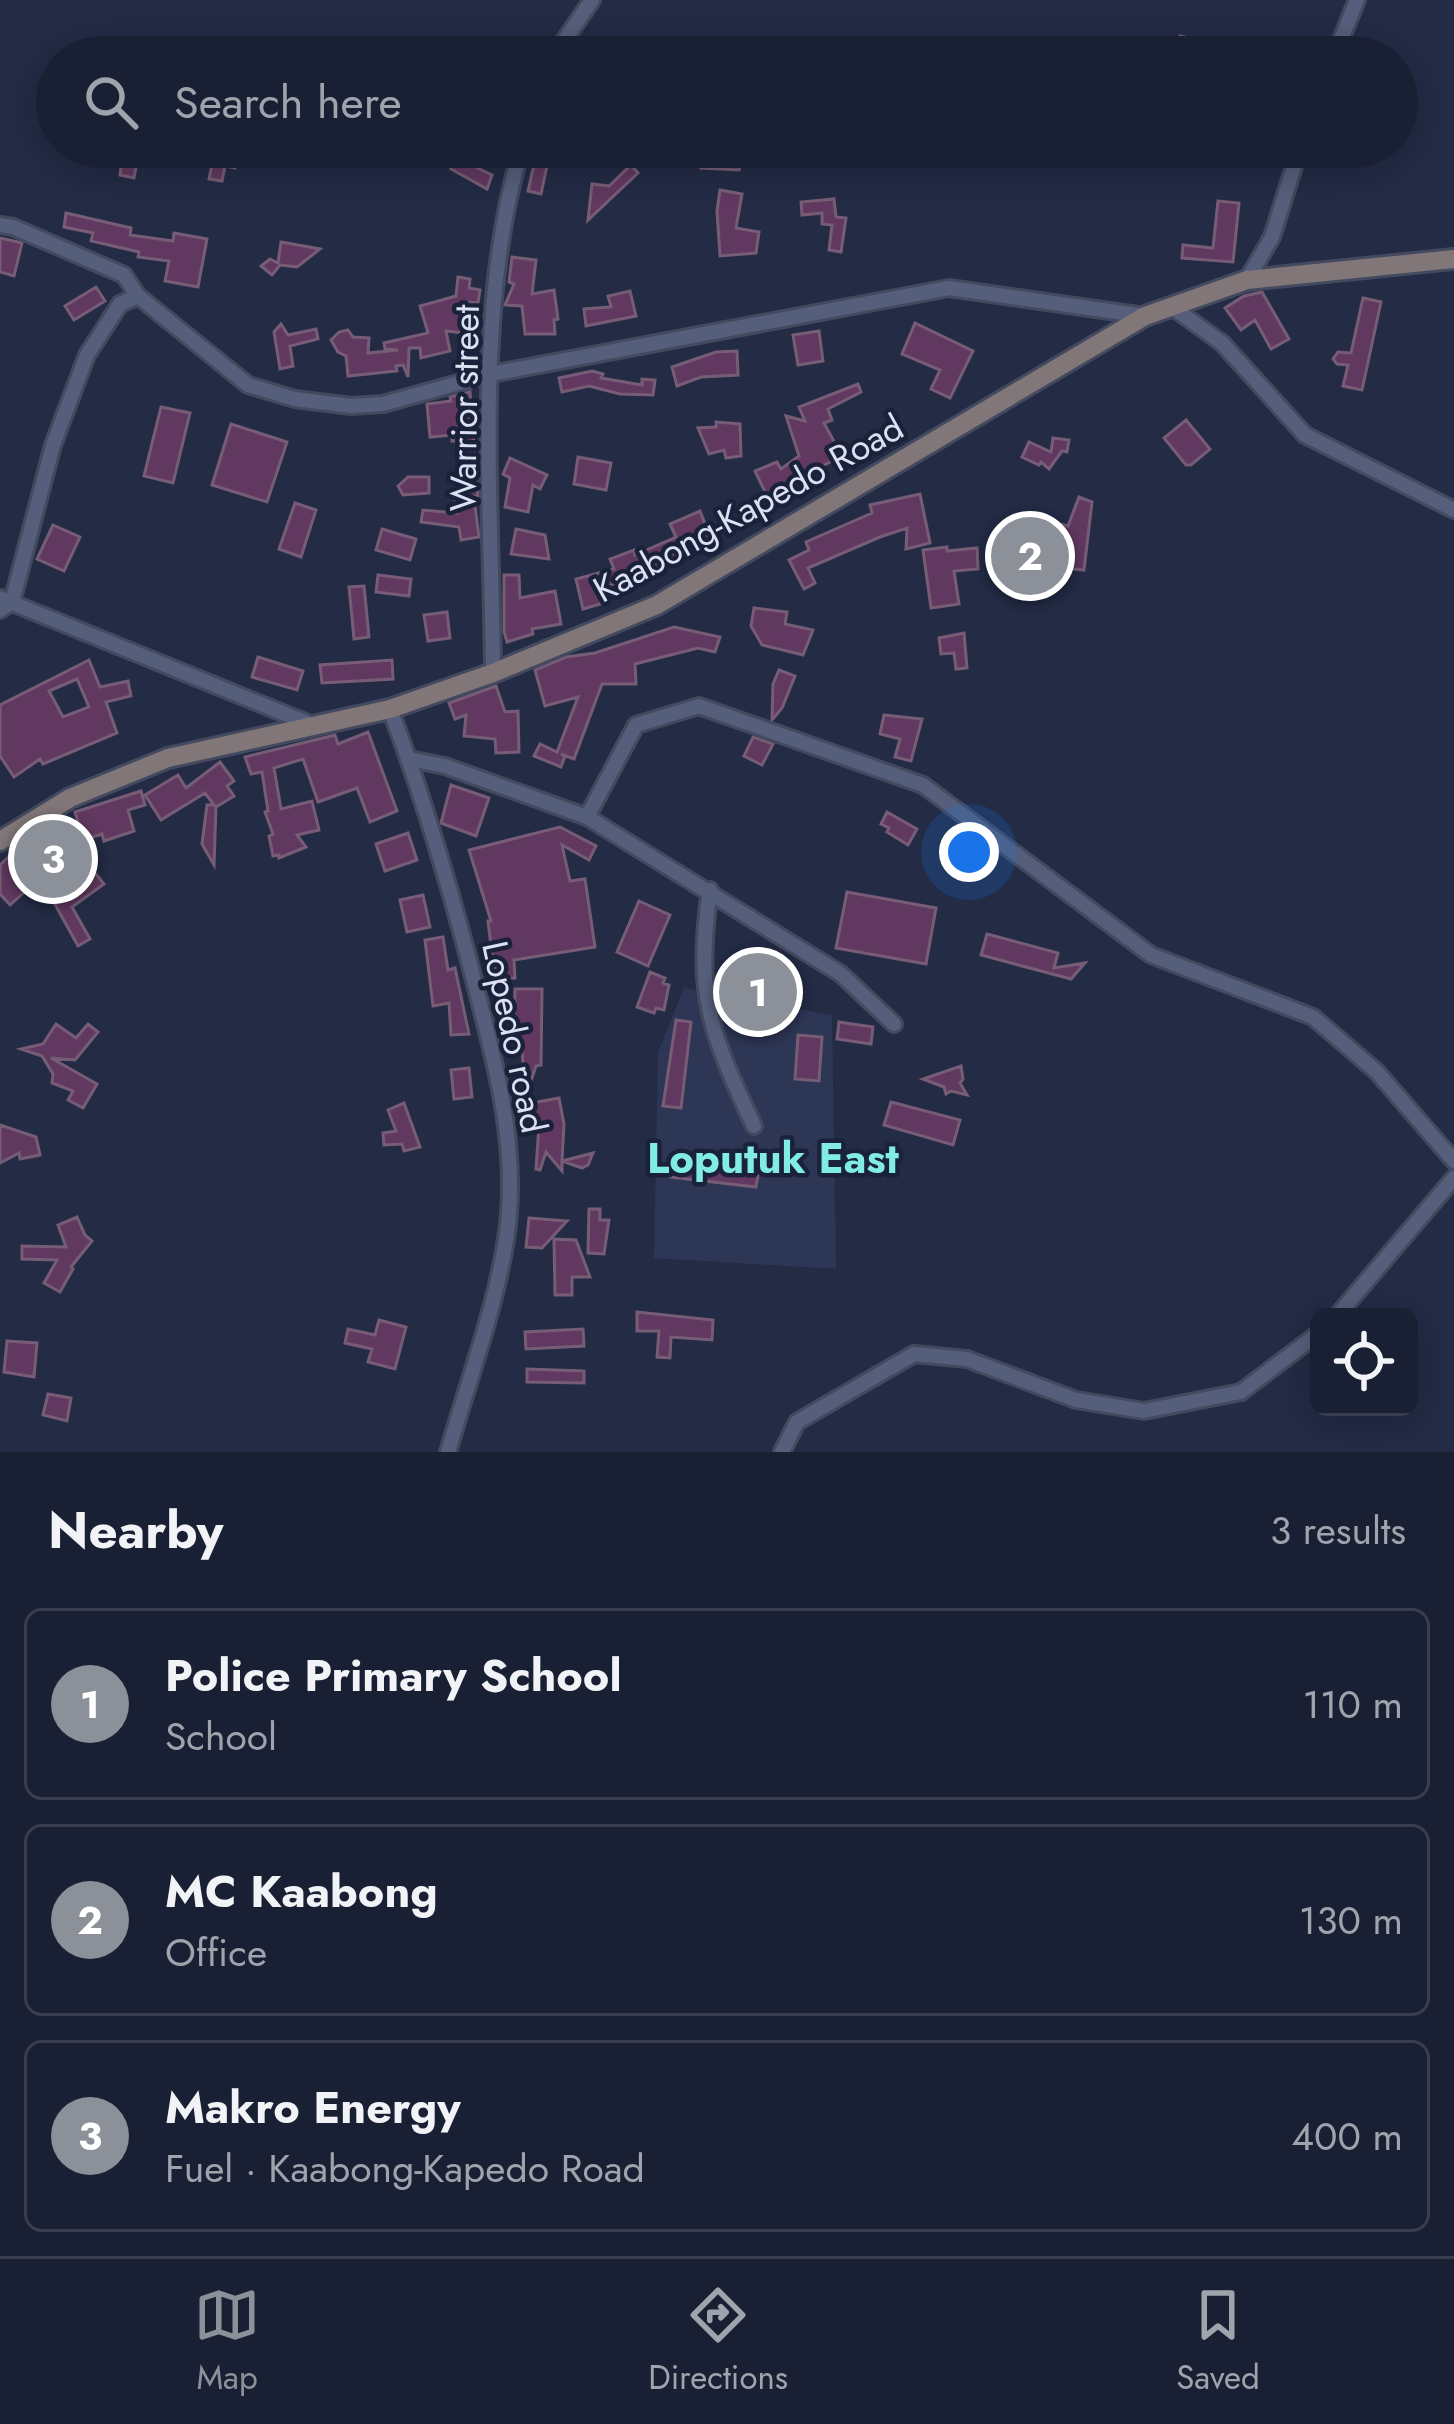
<!DOCTYPE html>
<meta charset="utf-8">
<style>
:root{--surface:#1a2034;--page:#23283c;--text:#f1f3f6;--muted:#9fa3ac;--line:#383e4f;--accent:#8c9099}
body{margin:0;font-family:Jost,sans-serif;background:var(--page);color:var(--text)}
.controls{position:absolute;right:36px;bottom:36px;display:grid;overflow:hidden;border-radius:18px;box-shadow:0 6px 30px #0003}
.controls button{width:108px;height:108px;display:grid;place-items:center;padding:0;border:0;border-bottom:3px solid var(--line);background:var(--surface);color:var(--text);font:60px sans-serif}
.you{position:absolute;left:969px;top:852px;width:42px;height:42px;margin:-30px;border:9px solid #fff;border-radius:50%;background:#1a73e8;box-shadow:0 0 0 18px #1a73e833}
.badge{display:grid;place-items:center;width:78px;height:78px;border-radius:50%;background:var(--accent);color:#fff;font-size:39px;font-weight:700}
.pin{position:absolute;translate:-50% -50%;border:6px solid #fff;box-shadow:0 3px 12px #0006}
.list{margin:0;padding:0;list-style:none}
h2{display:flex;justify-content:space-between;align-items:center;height:156px;margin:0;padding:0 48px;font-size:51px}
h2 small{font-size:39px;font-weight:400;color:var(--muted)}
.list li{display:grid;grid-template-columns:78px 1fr auto;gap:36px;align-items:center;box-sizing:border-box;height:192px;margin:0 24px 24px;padding:0 24px;border:3px solid var(--line);border-radius:18px}
.list b{display:block;font-size:45px;white-space:nowrap}
.list p{margin:0;font-size:39px;white-space:nowrap;color:var(--muted)}
.list em{font-size:39px;font-style:normal;color:var(--muted)}
.icon{flex:none;width:66px;height:66px;fill:none;stroke:currentColor;stroke-width:2;stroke-linecap:round;stroke-linejoin:round}
.map{position:relative;flex:none;width:1454px;height:1452px;overflow:hidden}
.search{position:absolute;background:var(--surface);box-shadow:0 6px 30px #0003;left:36px;right:36px;top:36px;height:132px;display:flex;align-items:center;gap:30px;box-sizing:border-box;padding:0 42px;border-radius:66px;color:var(--muted);font-size:45px}
.sheet{height:804px;background:var(--surface)}
nav{display:flex;justify-content:space-around;align-items:center;box-sizing:border-box;height:168px;border-top:3px solid var(--line);background:var(--surface);font-size:33px;color:var(--muted)}
nav a{display:grid;justify-items:center;gap:6px}
nav .on{color:var(--accent)}
.map>svg:first-child{display:block}
</style>
<div class="map">
<svg width="1454" height="1452" viewBox="0 0 1454 1452">
<rect width="100%" height="100%" fill="#232b45"/>
<path fill="#2d3655" d="M684,988L832,1015L836,1269L654,1258L658,1052Z"/>
<path fill="#613860" stroke="#765d75" stroke-width="3" fill-rule="evenodd" d="M1180,36L1252,52L1251,57H1175Z
M86,147H149L146,163L137,162L134,178L120,175L122,160L85,154Z
M210,147H238L235,168L225,166L222,181L209,179L212,165L202,163L204,149Z
M538,147H551L541,194L528,191Z
M704,147H744L739,170L701,168Z
M457,158L492,175L487,189L451,169Z
M631,165L638,173L588,220L592,184L609,186Z
M720,190L742,194L736,228L759,232L756,253L720,256L717,211Z
M834,199L836,217L846,218L841,252L829,250L832,225L822,224V213L802,215L801,202Z
M1218,201L1239,203L1233,262L1182,258L1183,245L1213,248Z
M66,213L131,228L130,235L173,241L174,233L207,239L198,287L165,281L169,261L138,257L139,252L91,241L93,233L64,227Z
M0,238L22,243L14,276L0,272Z
M281,242L320,249L297,267L280,265L272,275L261,266L270,259L278,263Z
M512,257L536,260L532,294L554,290L558,319L554,320L555,334H525L522,306L505,305L514,284L509,282Z
M458,277L470,279L469,288L480,290L478,303L467,302L464,333L446,331L450,351L421,358L420,348H409L408,377L403,365L396,366L397,371L348,376L346,356L338,352L331,340L339,332L348,330L353,337L369,338L368,353L398,350L385,349L384,343L428,333L420,306L456,296Z
M96,287L105,301L74,320L65,306Z
M630,291L636,316L586,326L584,309L611,307L608,296Z
M1262,292L1289,339L1271,349L1255,320L1241,330L1225,308L1244,296Z
M1363,298L1381,302L1362,390L1343,386L1348,365L1337,364L1333,359L1338,352L1351,353Z
M915,323L973,351L950,398L931,389L940,370L902,354Z
M281,324L288,335L316,329L318,339L290,346L293,366L280,369L274,332Z
M819,331L823,361L798,365L793,335Z
M737,351L738,375L701,377L677,386L672,367L716,352Z
M592,371L603,374L601,378L642,385V379L655,380L653,395L620,394L589,386L562,392L559,378Z
M858,384L861,392L828,409L832,420L824,423L842,456L766,494L755,471L777,462L781,469L799,456L786,416L805,421L799,407Z
M470,392L478,496L464,497L459,441H452V435L430,437L427,404L451,401L450,397Z
M161,407L190,413L173,483L144,476Z
M1186,420L1210,449L1191,465H1186L1164,438Z
M716,422L740,424L741,456L726,458L724,450L709,454L698,428L716,427Z
M231,424L287,442L267,502L212,485Z
M1053,438L1069,440L1067,452L1062,451L1049,469L1041,462L1039,465L1022,457L1029,442L1051,452Z
M578,457L611,463L606,490L574,484Z
M510,458L547,475L540,489L533,485L528,512L505,507L510,478L503,474Z
M408,477H429V493L403,495L398,486Z
M920,494L930,543L906,549L907,528L880,537L808,568L815,583L804,589L789,560L809,550L806,542L872,513L870,505Z
M1079,497L1092,502L1084,570L1062,568L1066,540L1041,534L1044,520L1068,526Z
M474,498L479,537L461,540L459,527L421,522L423,510L457,513L455,501Z
M295,503L316,510L301,557L279,549Z
M700,511L711,539L674,553L677,559L604,588L607,602L583,609L576,579L614,569L610,559L634,550L635,555L676,537L670,524Z
M53,525L80,537L64,571L37,559Z
M382,529L416,539L410,560L376,550Z
M516,529L545,535L549,559L511,554Z
M947,547V551L977,548L978,569L954,571L959,604L931,608L923,550Z
M378,575L411,579L409,596L376,592Z
M504,575H519L520,598L555,591L561,624L532,629L533,634L507,642L504,631Z
M364,586L369,637L354,639L349,587Z
M754,608L787,612L785,624L813,630L803,655L762,645L751,626Z
M447,612L450,638L428,641L424,615Z
M674,627L720,637L715,652L698,648L635,664L636,684H602L574,759L561,754L565,756L561,767L534,756L540,744L557,752L578,697L545,706L535,670L566,657L595,653Z
M964,633L967,668L956,669L954,653L941,654L939,638Z
M258,657L303,671L297,690L252,677Z
M89,660L100,687L128,681L131,696L106,702L117,733L43,764L40,759L14,777L0,756V705ZM77,679L89,707L63,717L49,691Z
M392,660L393,679L322,683L320,665Z
M779,670L795,676L782,708L772,720L773,684Z
M496,686L505,712L518,711L519,752L496,753L495,739L464,736L466,715L455,719L449,703Z
M884,715L922,719L911,761L895,757L900,739L880,734Z
M368,732L397,811L370,822L357,788L318,802L303,759L274,768L281,809L312,801L319,830L297,835L306,847L279,858V855L273,856L269,836L273,834L265,812L268,811L262,772L251,774L245,757L335,735L338,744Z
M753,737L773,744L762,765L744,756Z
M220,762L234,781L227,786L234,796L216,807L214,865L202,844L207,805H214L205,793L161,820L145,795L178,775L186,788Z
M451,785L489,798L476,836L441,823Z
M141,791L145,805L128,810L134,831L104,841L102,834L83,840L75,812Z
M887,812L917,829L908,845L887,832L889,828L881,824Z
M560,827L596,846L589,860L562,845L570,881L585,879L595,947L514,960L515,978L495,979L488,921H491L469,850Z
M408,833L417,860L385,871L376,844Z
M21,845L32,857L15,873L29,888L10,905L0,894V865Z
M95,873L104,884L72,907L90,939L78,946L52,899Z
M847,892L936,908L926,964L836,948Z
M423,895L430,927L407,932L400,900Z
M639,901L670,915L648,966L617,952Z
M987,934L1058,953L1054,968L1085,963L1071,979L981,955Z
M443,937L448,970L455,968L469,1034L451,1035L449,1003L433,1006L425,940Z
M650,972L665,978L663,983L669,985L664,1010L656,1008L654,1013L637,1007Z
M515,989H542L541,1065L536,1066L530,1084L519,1080L523,1067L522,1040H514Z
M676,1020L691,1022L681,1108L663,1106Z
M839,1022L873,1027L871,1044L837,1039Z
M56,1024L76,1038L88,1024L98,1032L75,1060L51,1058L97,1084L83,1108L68,1100L73,1091L52,1083L53,1074L42,1056L21,1049L43,1044Z
M798,1035L822,1037L819,1081L795,1079Z
M961,1066L963,1079L960,1083L967,1095L951,1091L946,1094L944,1087L923,1079Z
M469,1068L472,1097L454,1099L451,1070Z
M559,1098L564,1124L562,1161L593,1153L588,1165L582,1168L562,1161V1171L546,1152L540,1170L536,1169L539,1125H536L532,1103Z
M891,1102L960,1120L953,1145L884,1125Z
M404,1103L420,1147L404,1151L402,1144L384,1145L383,1133L396,1131L388,1110Z
M0,1125L36,1137L40,1155L20,1159L19,1153L0,1163Z
M672,1159L759,1170L756,1187L670,1177Z
M589,1209H600V1220H609L604,1254L588,1253Z
M77,1217L85,1235L92,1241L71,1267L73,1269L60,1292L44,1283L57,1260L22,1259V1246L66,1247L58,1225Z
M529,1218L567,1221L542,1248L526,1247Z
M554,1239L576,1240L590,1277H572V1295H555Z
M637,1312L713,1320L712,1340L671,1337L670,1358L657,1357L659,1331H637Z
M379,1320L406,1327L395,1369L368,1362L372,1349L345,1343L348,1329L375,1335Z
M583,1329L584,1346L526,1349L525,1332Z
M7,1341L37,1343L34,1377L4,1372Z
M527,1369L584,1371V1383L527,1382Z
M48,1394L71,1398L67,1421L43,1415Z"/>
<g fill="none" stroke-linecap="round" stroke-linejoin="round">
<defs>
<path id="minor" d="M553,57L592,0
M1334,57L1357,0
M0,225L13,227L124,275L138,296
M1247,280L1272,237L1300,147
M1172,307L1222,343L1305,435L1454,510
M0,598L315,726
M0,610L12,602L53,445L87,355L120,304L138,296L248,385L295,399L351,406L383,404L491,374L949,288L1145,316
M493,673C492,506 473,306 522,147
M390,709C425,801 452,894 476,988C495,1062 515,1136 509,1213C504,1285 468,1381 448,1452
M409,759L445,766L587,817L841,974L894,1024
M587,817L636,725L699,706L923,785L1151,955L1313,1017L1377,1072L1454,1161
M710,890C695,994 710,1033 754,1126
M1336,1317L1454,1178
M782,1452L797,1422L914,1354L967,1359L1076,1400L1144,1411L1241,1392L1319,1333"/>
<path id="secondary" d="M0,841L70,798L168,758L390,709L493,673L657,605L1145,316L1247,280L1454,259"/>
</defs>
<use href="#minor" stroke="#43495e" stroke-width="20"/>
<use href="#secondary" stroke="#43495e" stroke-width="24"/>
<use href="#minor" stroke="#555f7b" stroke-width="14"/>
<use href="#secondary" stroke="#817678" stroke-width="18"/>
</g>
<g text-anchor="middle" stroke-width="9" stroke-linejoin="round" paint-order="stroke">
<g font-size="36" fill="#dbe1f2" stroke="#1a213a">
<text transform="translate(464 408) rotate(-89)" y="13">Warrior street</text>
<text transform="translate(748 508) rotate(-29)" y="13">Kaabong-Kapedo Road</text>
<text transform="translate(515 1037) rotate(78)" y="13">Lopedo road</text>
</g>
<g font-size="42" font-weight="bold" fill="#81ece5" stroke="#1a213a">
<text x="773" y="1173">Loputuk East</text>
</g>
</g>
</svg>
<div class="controls">
<button><svg class="icon" aria-label="locate" viewBox="0 0 24 24"><circle cx="12" cy="12" r="6"/><path d="M12 2v4M12 18v4M2 12h4M18 12h4"/></svg></button>
</div>
<div class="you"></div>
<div class="pin badge" style="left:758px;top:992px">1</div>
<div class="pin badge" style="left:1030px;top:556px">2</div>
<div class="pin badge" style="left:53px;top:859px">3</div>
<div class="search"><svg class="icon" aria-label="search" viewBox="0 0 24 24"><circle cx="10" cy="10" r="6"/><path d="M15 15l6 6"/></svg>Search here</div>
</div>
<section class="sheet">
<h2>Nearby<small>3 results</small></h2>
<ul class="list">
<li><span class="badge">1</span><div><b>Police Primary School</b><p>School</p></div><em>110 m</em></li>
<li><span class="badge">2</span><div><b>MC Kaabong</b><p>Office</p></div><em>130 m</em></li>
<li><span class="badge">3</span><div><b>Makro Energy</b><p>Fuel · Kaabong-Kapedo Road</p></div><em>400 m</em></li>
</ul>
</section>
<nav>
<a class="on"><svg class="icon" aria-label="map" viewBox="0 0 24 24"><path d="M3 6l6-2 6 2 6-2v14l-6 2-6-2-6 2zM9 4v14M15 6v14"/></svg>Map</a>
<a><svg class="icon" aria-label="directions" viewBox="0 0 24 24"><path d="M12 3l9 9-9 9-9-9zM9 14v-3h6M13 9l2 2-2 2"/></svg>Directions</a>
<a><svg class="icon" aria-label="saved" viewBox="0 0 24 24"><path d="M7 4h10v16l-5-4-5 4z"/></svg>Saved</a>
</nav>
